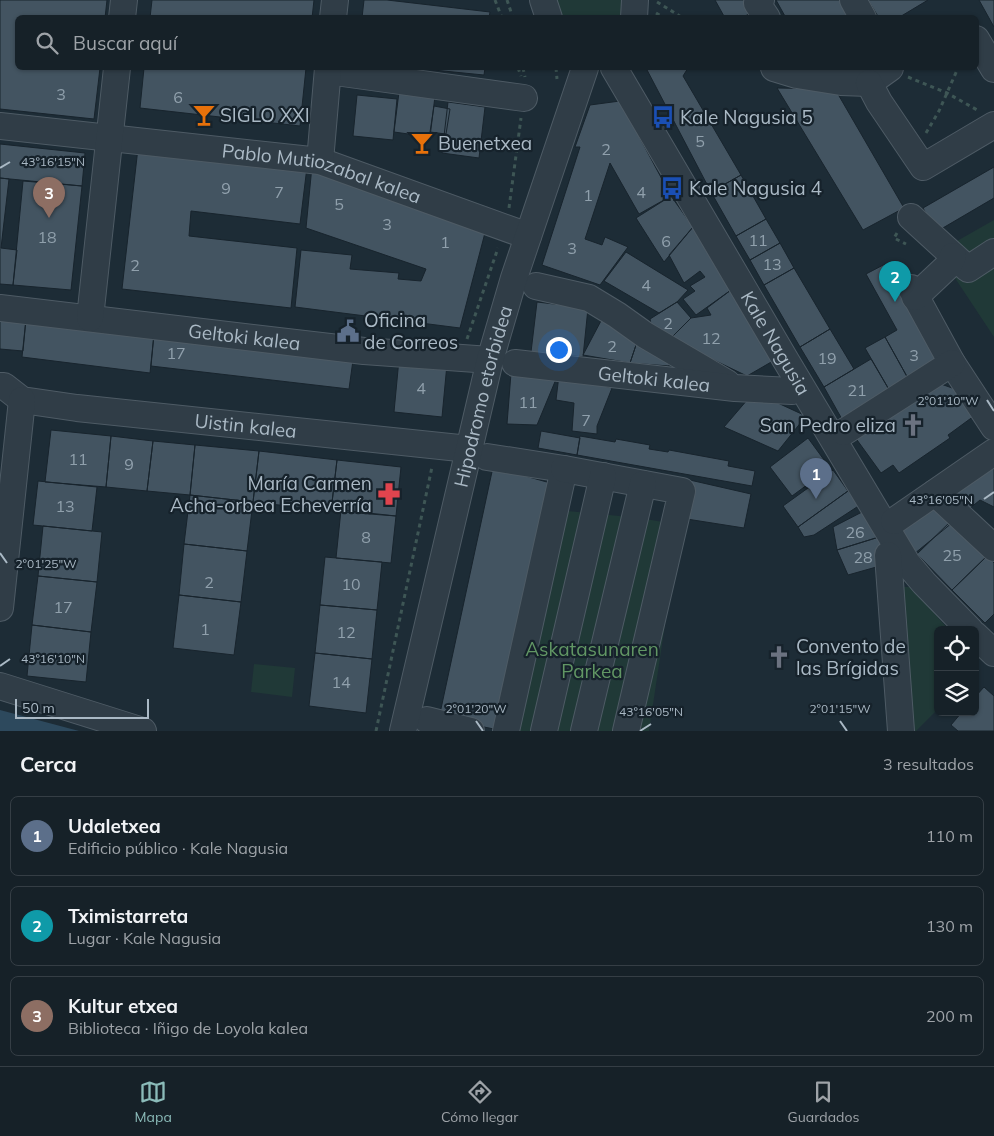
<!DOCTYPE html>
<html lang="es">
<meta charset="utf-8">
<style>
:root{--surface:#162128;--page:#1f2930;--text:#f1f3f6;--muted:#9ea3a8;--line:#353e45;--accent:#8bbbb9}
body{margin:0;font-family:Mulish,sans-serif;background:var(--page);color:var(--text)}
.controls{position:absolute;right:15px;bottom:15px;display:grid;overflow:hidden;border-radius:8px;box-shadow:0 1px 4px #0004}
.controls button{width:45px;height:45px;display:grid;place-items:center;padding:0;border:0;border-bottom:1px solid var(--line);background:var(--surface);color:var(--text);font:25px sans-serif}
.scale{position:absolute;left:15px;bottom:12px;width:134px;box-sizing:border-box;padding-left:5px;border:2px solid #aab9c5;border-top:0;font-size:14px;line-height:18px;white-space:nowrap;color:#aab9c5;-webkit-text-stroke:4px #16222b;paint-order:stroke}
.you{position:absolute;left:558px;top:349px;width:18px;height:18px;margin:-12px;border:4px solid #fff;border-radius:50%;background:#1a73e8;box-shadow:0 0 0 8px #1a73e833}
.badge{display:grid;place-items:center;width:32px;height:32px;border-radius:50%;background:var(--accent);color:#fff;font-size:16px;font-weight:700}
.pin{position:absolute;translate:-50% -41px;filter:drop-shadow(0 1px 2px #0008)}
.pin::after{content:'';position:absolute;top:26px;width:18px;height:15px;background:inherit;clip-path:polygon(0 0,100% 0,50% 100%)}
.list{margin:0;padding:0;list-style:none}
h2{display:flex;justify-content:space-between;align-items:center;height:65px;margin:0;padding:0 20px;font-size:21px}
h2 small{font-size:16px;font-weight:400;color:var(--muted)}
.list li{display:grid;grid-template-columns:32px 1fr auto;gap:15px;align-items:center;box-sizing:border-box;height:80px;margin:0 10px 10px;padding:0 10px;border:1px solid var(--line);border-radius:8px}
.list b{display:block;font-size:19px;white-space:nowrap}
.list p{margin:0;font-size:16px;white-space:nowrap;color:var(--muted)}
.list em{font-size:16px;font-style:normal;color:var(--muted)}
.icon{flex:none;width:28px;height:28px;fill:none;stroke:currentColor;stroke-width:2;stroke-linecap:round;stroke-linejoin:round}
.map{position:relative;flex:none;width:994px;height:731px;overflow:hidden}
.search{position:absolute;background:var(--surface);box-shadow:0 1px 4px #0004;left:15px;right:15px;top:15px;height:55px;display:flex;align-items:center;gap:12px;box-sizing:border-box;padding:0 18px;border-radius:8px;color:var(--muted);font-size:19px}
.sheet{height:335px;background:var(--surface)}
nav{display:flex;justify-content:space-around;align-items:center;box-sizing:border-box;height:70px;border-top:1px solid var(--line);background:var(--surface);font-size:14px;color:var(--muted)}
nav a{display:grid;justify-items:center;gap:2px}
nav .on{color:var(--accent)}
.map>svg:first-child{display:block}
</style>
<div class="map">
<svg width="994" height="731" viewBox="0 0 994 731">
<rect width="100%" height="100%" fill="#1d2c36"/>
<path fill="#203937" d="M555,0H624L623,17H562Z
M994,220V337L951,272L957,241Z
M557,510L640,518L680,525L649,731H508Z
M896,587H911L949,630H938V709L916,731H906Z
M254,664L295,668L292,697L251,692Z"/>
<path fill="#2d495d" d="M0,710L79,731H0Z"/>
<path fill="#435461" stroke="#18242d" d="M0,0H107L105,18H18V68H100L94,119L0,109Z
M152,0H314L312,18H150Z
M364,0H387L490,12L489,18H362Z
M715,0H772L742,18H725Z
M776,0H850L860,18H786Z
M868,0H928L898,18H879Z
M979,0H994V27Z
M144,68H306L300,126L140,108Z
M413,68H485L484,75Z
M646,68H688L683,76L741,175L711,192Z
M400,84L436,88L430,137L394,132Z
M777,88L835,89L904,208L863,230Z
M357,95L397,99L393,140L353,136Z
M620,101L671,196L639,214L610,163L585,239L602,245L605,237L628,247L600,285L542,265L580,147H575L590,105Z
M448,102L485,107L479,158L442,153Z
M434,106L450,109L446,134L430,132Z
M0,144L85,153L82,186L0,178Z
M138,148L307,167L300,224L191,211L189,236L297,248L291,308L122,289Z
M312,166L486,229L460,328L295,307L301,250L352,255L350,269L399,273L398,279L421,281L426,269L306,228Z
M994,167V198L936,232L923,208Z
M741,175L766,219L736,236L711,192Z
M0,178L9,179L1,248L17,250L13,285L0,284Z
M23,181L82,186L71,290L13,285Z
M671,196L693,227L664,262L636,218Z
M766,219L780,243L750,260L736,236Z
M693,227L731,290L696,315L683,299L695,291L690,286L705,277L700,271L684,283L669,255Z
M780,243L794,268L764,285L750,260Z
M626,252L688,290L677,302L659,313L604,281Z
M887,263L943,364L910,382L885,337L897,330L866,274Z
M794,268L830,329L800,347L764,285Z
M731,290L773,361L747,376L670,339L691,318L711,315L707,308Z
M537,302L588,308L583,357L531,352Z
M677,302L691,318L670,339L652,328L650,319Z
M0,312L26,319L23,351L0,349Z
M603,317L639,336L630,363L583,355Z
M26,319L154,334L150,373L22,357Z
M830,329L854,369L824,387L800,347Z
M154,334L354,353L349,389L151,366Z
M639,336L670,352L669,366L630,363Z
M885,337L910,382L891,393L865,348Z
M399,359L447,364L442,417L394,412Z
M871,359L891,393L843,421L824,387Z
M559,372L537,425L507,424L511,373Z
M559,375L612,388L597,426V434L572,431L574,403L556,400Z
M938,383L955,389L974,416L948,435L950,438L899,473L893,465L881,473L852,433Z
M754,392L806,416L778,451L724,427Z
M51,430L111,436L106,487L45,482Z
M541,431L580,438L577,455L538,448Z
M111,436L153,441L147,491L106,487Z
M580,436L615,442L616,439L650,445L649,449L668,452L669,450L729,461L728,466L755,471L752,486L577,455Z
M808,438L830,468L792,496L770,467Z
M153,441L195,445L190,495L147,491Z
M195,445L259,451L253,502L190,495Z
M259,451L337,460L331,511L253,502Z
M337,460L401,467L396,516L331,511Z
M994,464V507L980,500L914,554L895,530Z
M493,467L554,484L499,730L439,718Z
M833,470L848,491L798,527L783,506Z
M681,478L751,494L744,528L674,517Z
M38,481L97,487L92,531L33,525Z
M848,491L860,505L814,535L804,537L798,527Z
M190,495L253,502L247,551L184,544Z
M341,510L396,516L391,563L336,558Z
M862,512L879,537L837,550L833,527Z
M952,520L987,556L952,590L917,554Z
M43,526L102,532L97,582L38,576Z
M879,537L887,564L848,575L837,550Z
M184,544L247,551L241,602L179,595Z
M987,556L994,563V614L985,623L952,590Z
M325,557L382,562L377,610L320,605Z
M38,576L97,582L91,632L32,625Z
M179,595L241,602L234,655L173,648Z
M320,605L377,610L372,659L315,653Z
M32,625L91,632L86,682L27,676Z
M315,653L372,659L366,713L309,706Z
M984,687L994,696V731H958L951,725L962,712H975V697Z"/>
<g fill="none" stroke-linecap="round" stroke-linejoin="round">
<defs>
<g id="minor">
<path d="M543,0L549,18"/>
<path d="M761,0L757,3L767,18"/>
<path d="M853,0L863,18"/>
<path d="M122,18L124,0"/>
<path d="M333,18L335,0"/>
<path d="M634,18L635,0"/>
<path d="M976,39L994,69"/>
<path id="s1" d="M614,68L785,359L907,563L924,583L970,630"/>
<path d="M774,68L797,75L841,82L869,83L890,68"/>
<path d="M328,71L524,98"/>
<path d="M869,83L879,102L923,167L994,125"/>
<path id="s2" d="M0,126L320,161L528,236"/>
<path d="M320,161L328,68"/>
<path d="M911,217L968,269L994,252"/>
<path d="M536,286L589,298L617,315L645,335L727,383"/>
<path d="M911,288L952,363L994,427"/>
<path d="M915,297L949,265L953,256"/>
<path id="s3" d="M0,308L364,351L490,360"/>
<path d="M90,318L117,68"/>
<path id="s4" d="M515,363L735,388L792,391"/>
<path id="s5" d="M0,386H4L22,400L77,408L469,449"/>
<path d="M844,432L952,363"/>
<path d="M487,457L564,469L506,731"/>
<path d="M564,469L682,491L626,731"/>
<path d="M935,493L994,548"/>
<path d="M894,521L994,452"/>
<path d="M888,555L901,731"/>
<path d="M0,608L22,400"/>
<path d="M975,635L994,653"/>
<path d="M0,686L143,731"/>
<path d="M427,720L471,731"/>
<path id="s6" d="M403,731L490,360L514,278L585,68"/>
<path d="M544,731L603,476"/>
<path d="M584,731L643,484"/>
</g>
</defs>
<use href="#minor" stroke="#4e5b65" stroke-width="28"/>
<path stroke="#3e5655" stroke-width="3" stroke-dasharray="4 4" stroke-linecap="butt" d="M495,0L502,18
M507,0L513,18
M657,2L683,18
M656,13L664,18
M518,68L521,76
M523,68L525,77
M556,68L557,79
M908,77L947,93L979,111
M926,133L939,111L958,68
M509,208L521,118
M897,233L894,238L906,244
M467,339L498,248
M376,731L432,467"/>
<use href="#minor" stroke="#303d47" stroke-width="26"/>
</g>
<path fill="none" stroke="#aab9c5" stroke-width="2" d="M0,168L10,162M987,400L994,411M984,499L994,492M0,553L7,563M0,666L10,659M476,721L483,731M840,721L847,731M640,731L651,724"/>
<defs>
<symbol id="bar-bare" viewBox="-9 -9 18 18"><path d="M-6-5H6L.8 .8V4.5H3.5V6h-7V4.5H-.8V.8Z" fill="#e8710a" stroke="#16222b" stroke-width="2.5" paint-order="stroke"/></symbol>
<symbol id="bus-bare" viewBox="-9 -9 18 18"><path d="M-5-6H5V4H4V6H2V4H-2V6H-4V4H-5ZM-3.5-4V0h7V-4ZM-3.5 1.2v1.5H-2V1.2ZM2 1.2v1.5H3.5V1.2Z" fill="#1a4fb4" stroke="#16222b" stroke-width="2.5" paint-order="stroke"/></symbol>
<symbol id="civic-bare" viewBox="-9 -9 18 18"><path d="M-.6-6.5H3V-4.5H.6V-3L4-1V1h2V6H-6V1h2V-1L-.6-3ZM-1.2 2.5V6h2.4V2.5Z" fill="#5c6f8a" stroke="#16222b" stroke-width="2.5" paint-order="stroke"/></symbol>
<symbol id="church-bare" viewBox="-9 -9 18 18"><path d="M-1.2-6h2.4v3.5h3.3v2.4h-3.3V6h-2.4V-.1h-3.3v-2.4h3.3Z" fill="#6b7280" stroke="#16222b" stroke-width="2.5" paint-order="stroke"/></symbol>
<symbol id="pharmacy-bare" viewBox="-9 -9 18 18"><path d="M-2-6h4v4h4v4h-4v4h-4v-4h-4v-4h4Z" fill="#e0444e" stroke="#16222b" stroke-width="2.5" paint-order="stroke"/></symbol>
</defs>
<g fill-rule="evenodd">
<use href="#bar-bare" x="188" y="99" width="32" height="32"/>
<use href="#bus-bare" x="647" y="101" width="32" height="32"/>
<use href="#bar-bare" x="406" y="127" width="32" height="32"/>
<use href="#bus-bare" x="656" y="172" width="32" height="32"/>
<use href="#civic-bare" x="332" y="315" width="32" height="32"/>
<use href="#church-bare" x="897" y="409" width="32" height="32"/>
<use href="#pharmacy-bare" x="373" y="478" width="32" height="32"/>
<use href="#church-bare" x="763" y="641" width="32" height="32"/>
</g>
<g text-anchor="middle" stroke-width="4.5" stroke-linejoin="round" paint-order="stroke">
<g font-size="16" fill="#90a0ac">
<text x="61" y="100">3</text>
<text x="178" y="103">6</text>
<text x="700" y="147">5</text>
<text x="606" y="155">2</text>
<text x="226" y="194">9</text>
<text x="279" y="198">7</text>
<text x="641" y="198">4</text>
<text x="588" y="201">1</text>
<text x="339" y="210">5</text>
<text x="387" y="230">3</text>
<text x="47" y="243">18</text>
<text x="758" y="246">11</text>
<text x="666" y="247">6</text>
<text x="445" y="248">1</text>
<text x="572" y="254">3</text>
<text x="772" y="270">13</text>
<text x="135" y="271">2</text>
<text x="646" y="291">4</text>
<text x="668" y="329">2</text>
<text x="711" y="344">12</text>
<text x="612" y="352">2</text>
<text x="176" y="359">17</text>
<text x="914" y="361">3</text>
<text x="827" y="364">19</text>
<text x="421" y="394">4</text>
<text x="857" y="396">21</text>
<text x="528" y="408">11</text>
<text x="586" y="426">7</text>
<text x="78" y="465">11</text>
<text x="129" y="470">9</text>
<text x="65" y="512">13</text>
<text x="855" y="538">26</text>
<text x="366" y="543">8</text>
<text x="952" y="561">25</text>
<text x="863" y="563">28</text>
<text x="209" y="588">2</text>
<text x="351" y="590">10</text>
<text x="63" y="613">17</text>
<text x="205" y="635">1</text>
<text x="346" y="638">12</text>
<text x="341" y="688">14</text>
</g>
<g font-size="19" fill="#aab9c5" stroke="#16222b" text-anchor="start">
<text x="220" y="122">SIGLO XXI</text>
<text x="680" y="124">Kale Nagusia 5</text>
<text x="438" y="150">Buenetxea</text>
<text x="689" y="195">Kale Nagusia 4</text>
<text x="364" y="327">Oficina<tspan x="364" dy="22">de Correos</tspan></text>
<text x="896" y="432" text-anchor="end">San Pedro eliza</text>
<text x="372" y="490" text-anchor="end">María Carmen<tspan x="372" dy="22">Acha-orbea Echeverría</tspan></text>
<text x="796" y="653">Convento de<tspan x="796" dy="22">las Brígidas</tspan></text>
</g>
<g font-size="19" fill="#aab9c5" stroke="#16222b">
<text dy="7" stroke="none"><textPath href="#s2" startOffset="326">Pablo Mutiozabal kalea</textPath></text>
<text dy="7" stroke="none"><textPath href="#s3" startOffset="246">Geltoki kalea</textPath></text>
<text dy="7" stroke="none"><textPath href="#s1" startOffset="319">Kale Nagusia</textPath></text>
<text dy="7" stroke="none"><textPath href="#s4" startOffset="140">Geltoki kalea</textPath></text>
<text dy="7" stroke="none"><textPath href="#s6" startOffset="344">Hipodromo etorbidea</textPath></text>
<text dy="7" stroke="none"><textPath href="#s5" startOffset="252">Uistin kalea</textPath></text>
</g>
<g font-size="19" fill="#619664" stroke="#16222b">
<text x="592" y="656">Askatasunaren<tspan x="592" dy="22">Parkea</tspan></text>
</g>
</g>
<g font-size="12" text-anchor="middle" fill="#aab9c5" stroke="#16222b" stroke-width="4.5" stroke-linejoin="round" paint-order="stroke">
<text x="53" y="166">43°16'15"N</text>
<text x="948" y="405">2°01'10"W</text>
<text x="941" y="504">43°16'05"N</text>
<text x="46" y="568">2°01'25"W</text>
<text x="53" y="663">43°16'10"N</text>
<text x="476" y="713">2°01'20"W</text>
<text x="840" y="713">2°01'15"W</text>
<text x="651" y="716">43°16'05"N</text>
</g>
</svg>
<div class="controls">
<button><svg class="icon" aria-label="locate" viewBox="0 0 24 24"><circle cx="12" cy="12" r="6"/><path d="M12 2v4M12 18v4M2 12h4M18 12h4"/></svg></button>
<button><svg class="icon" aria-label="layers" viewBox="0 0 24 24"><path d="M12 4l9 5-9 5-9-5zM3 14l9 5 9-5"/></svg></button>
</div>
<div class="scale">50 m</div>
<div class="you"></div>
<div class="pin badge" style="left:816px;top:499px;background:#5c6f8a">1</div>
<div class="pin badge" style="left:895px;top:302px;background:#0f9aa8">2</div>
<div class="pin badge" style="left:49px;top:218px;background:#8d6e63">3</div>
<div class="search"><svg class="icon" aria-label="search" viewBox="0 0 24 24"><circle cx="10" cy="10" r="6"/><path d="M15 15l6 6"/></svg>Buscar aquí</div>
</div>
<section class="sheet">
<h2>Cerca<small>3 resultados</small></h2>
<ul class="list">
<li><span class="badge" style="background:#5c6f8a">1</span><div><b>Udaletxea</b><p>Edificio público · Kale Nagusia</p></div><em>110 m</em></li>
<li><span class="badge" style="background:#0f9aa8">2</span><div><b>Tximistarreta</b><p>Lugar · Kale Nagusia</p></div><em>130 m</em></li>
<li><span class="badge" style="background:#8d6e63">3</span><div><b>Kultur etxea</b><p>Biblioteca · Iñigo de Loyola kalea</p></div><em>200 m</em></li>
</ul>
</section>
<nav>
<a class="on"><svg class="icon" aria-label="map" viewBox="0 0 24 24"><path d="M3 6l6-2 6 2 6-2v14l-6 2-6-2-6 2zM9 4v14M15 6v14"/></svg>Mapa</a>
<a><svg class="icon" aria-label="directions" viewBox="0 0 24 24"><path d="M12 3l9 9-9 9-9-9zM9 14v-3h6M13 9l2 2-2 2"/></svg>Cómo llegar</a>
<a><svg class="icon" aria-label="saved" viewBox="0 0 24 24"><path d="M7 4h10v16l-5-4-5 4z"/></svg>Guardados</a>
</nav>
